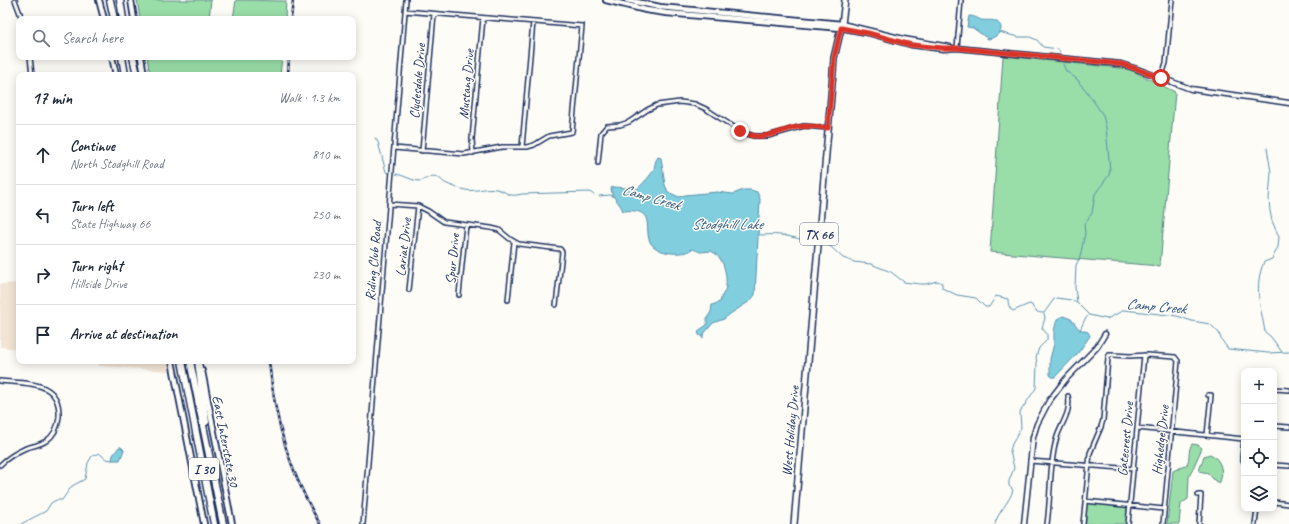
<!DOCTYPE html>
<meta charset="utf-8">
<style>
body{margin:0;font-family:Caveat,sans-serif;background:#f6f6f7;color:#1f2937}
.controls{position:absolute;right:12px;bottom:12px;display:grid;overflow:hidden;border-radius:8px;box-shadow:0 2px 10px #0003}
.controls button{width:36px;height:36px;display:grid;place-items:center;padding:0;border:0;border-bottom:1px solid #e0e1e3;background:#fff;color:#1f2937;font:20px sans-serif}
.stop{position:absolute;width:12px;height:12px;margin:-9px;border:3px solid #d93025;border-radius:50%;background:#fff}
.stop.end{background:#d93025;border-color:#fff;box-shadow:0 1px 4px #0008}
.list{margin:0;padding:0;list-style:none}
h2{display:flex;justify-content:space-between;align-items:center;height:52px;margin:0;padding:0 16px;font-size:17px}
h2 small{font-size:13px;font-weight:400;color:#747a83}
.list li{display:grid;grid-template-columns:26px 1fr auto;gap:12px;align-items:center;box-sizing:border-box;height:60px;padding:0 16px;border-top:1px solid #e0e1e3}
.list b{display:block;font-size:15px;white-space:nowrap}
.list p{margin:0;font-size:13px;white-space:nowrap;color:#747a83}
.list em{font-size:13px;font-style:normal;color:#747a83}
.icon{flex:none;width:22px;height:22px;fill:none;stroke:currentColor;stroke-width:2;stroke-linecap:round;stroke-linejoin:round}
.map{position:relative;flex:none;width:1289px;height:524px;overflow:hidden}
.search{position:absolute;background:#fff;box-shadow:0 2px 10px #0003;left:16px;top:16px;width:340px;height:44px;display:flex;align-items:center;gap:10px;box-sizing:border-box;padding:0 14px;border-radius:8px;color:#747a83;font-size:15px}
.panel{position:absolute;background:#fff;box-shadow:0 2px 10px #0003;left:16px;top:72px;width:340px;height:292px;border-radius:8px}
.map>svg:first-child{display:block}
</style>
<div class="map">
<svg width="1289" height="524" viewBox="0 0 1289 524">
<rect width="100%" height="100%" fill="#fdfcf7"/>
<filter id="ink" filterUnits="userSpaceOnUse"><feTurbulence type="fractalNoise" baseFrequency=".025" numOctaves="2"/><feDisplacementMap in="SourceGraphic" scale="8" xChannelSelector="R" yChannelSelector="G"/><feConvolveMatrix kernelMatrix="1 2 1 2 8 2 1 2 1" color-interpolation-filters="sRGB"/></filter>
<g filter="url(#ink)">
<!-- built -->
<path fill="#f2e5d6" d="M19,283V349L0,347V284Z
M100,361H167L169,371L99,366Z"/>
<!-- green -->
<path fill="#99dda8" stroke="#5a8683" d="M137,0H211L209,19H140Z
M236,0L286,1L285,19H233Z
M1003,56L1129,69L1175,92L1160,266L990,252Z
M147,57H282L280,75H150Z
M1192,444L1198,445L1202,448L1189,477L1188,499L1181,504L1179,524H1167L1173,471L1187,465C1190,458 1188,449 1192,444Z
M1210,454C1221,459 1224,472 1220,482L1219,483L1215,481L1208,473L1199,471L1204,456Z
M1088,503L1125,507L1127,509L1126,524H1084L1086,504Z"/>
<!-- water -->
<path fill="#81cfde" stroke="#588fab" d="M969,16C974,16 977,18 981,20C986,21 993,19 997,22C1007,29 996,38 988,39L973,28L967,27Z
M658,157L661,158L665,185L668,192L679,197L685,195L717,192L733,194L743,190H751L757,192L760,199L755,295L750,301L730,314L724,319L713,323L703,335V338L699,335L698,331L707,325V318L711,312L712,305L720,302C721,296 725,292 726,287C727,273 724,257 711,251C708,251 704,252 701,252C698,252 695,249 692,249C691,250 688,251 687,252C677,254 665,254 656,248C637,237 663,207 623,211C620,202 612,199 611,188L615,187L637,189C641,186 652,174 654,169C655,164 655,161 658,157Z
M1063,316L1071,319L1079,329L1088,332L1090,336L1078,353L1055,377H1052L1050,375V359L1054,344V331L1057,319Z
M119,447H121L124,450L120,460H112L113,455Z"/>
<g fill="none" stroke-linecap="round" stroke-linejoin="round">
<!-- stream -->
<path stroke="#588fab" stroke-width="1" d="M999,32L1018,37H1030L1037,40L1043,47L1058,49L1060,52
M1063,64L1066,71L1078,80L1080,84L1085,89L1103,115L1106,128L1110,170L1109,175L1095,194L1092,213L1084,225L1085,233L1080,257L1076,265L1075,288L1077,302
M375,138L378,142L386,172L389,173
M1267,148L1271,172L1269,199L1270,211L1272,221L1279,237L1278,247L1272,259L1264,262C1253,287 1261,307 1265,332L1271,337L1282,352
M396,174C404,175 412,181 420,181C426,180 431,174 437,177C440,178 442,181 445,183C451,186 458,188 465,190C476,192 485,187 496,189C508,191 507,198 522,194L590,192L594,195
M599,196L610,195L614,197
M757,235C765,235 773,234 780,235C792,236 803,241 816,242
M823,242L831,247L843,258L854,262L871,264L891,272L904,282L920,284H926L937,281L942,283V288L957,295L976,298L985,307H989L996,296L1008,299C1008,304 1009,308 1013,311L1029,304L1032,305C1034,311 1037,313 1044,313L1054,299L1057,298L1071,300L1077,303L1089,315L1107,319L1124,310L1177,316L1192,321L1210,324L1219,333L1221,339L1228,349L1268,353L1289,352
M1080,330L1085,319L1088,316
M21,524L46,511L51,503L56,500H62L72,486L85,479L88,463L92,456L99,453L106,459L112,460
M995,524C997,513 1010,502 1013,490L1009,486V481L1014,468L1010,451L1012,444L1021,428L1020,412L1036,388L1037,364L1036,357L1039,348L1047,340V334L1042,328L1045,318L1044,314"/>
<defs>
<path id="minor" d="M15,0L22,19
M957,48L961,0
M30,57L32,75
M1161,78L1166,63L1172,0
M522,147L533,22
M394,148L464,154L502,147H527L534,145L549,136L572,132L582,26L405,11
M422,151L434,14
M473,153L472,139L483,18
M598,163L601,133L607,126L620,125L629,122L647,110L657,105L680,102L695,104L706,109L743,133L754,136H768L804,126L828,128
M389,204L418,206L428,211L444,222L491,228L499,230L510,239L519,244L560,249L562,252L556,305
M409,290L418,206
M459,295L466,225
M508,300L514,242
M0,381C27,384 61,380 59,417C58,427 55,435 46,441C40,445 33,446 26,448C17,452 7,458 0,465
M1274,389L1289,390
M1274,426L1289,427
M1137,428L1244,439
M1207,435L1211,395H1208
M1244,440L1242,458L1244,462
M1030,461L1134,469
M1274,465L1289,466
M1198,495H1201L1199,524
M1085,501L1164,509
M1274,502L1289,504
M363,524L406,0
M1047,524C1051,497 1049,462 1057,437C1061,424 1072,411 1068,396
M1083,524L1090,453L1101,427L1103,420L1108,358L1109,355H1112L1130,356L1147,355L1175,357L1178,361L1163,524
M1128,524L1144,355
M1255,524L1257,509"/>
<path id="tertiary" d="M842,24L904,39L950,47
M841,28L868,33L911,45L943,49L957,48L1121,64L1137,69L1191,89L1289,103
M1024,524L1033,437L1037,424L1049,401L1066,379L1097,347L1105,334"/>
<path id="secondary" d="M99,0L104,19
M131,0L134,19
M606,0L646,10L666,13L841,28
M627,0L660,7L842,24
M112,57L116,75
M141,57L144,75
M172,361L204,524
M202,371L232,524"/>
<path id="primary" d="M794,524L833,73L834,58L842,24L845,0"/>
<path id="motorway" d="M110,0L114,19
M120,0L123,19
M122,57L125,75
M133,57L137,75
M182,361L214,524
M190,361L223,524
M198,361L206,422"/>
</defs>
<!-- minor casing -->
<use href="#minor" stroke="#1b2f5e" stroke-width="6"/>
<!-- tertiary casing -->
<use href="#tertiary" stroke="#1b2f5e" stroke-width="7"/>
<!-- secondary casing -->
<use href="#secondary" stroke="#1b2f5e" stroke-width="8"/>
<!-- primary casing -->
<use href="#primary" stroke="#1b2f5e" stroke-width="8"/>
<!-- motorway casing -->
<use href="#motorway" stroke="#1b2f5e" stroke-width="9"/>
<!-- minor -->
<use href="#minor" stroke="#fdfcf7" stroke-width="3"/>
<!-- tertiary -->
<use href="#tertiary" stroke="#fdfcf7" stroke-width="4"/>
<!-- secondary -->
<use href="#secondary" stroke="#fdfcf7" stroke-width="4.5"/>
<!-- primary -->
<use href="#primary" stroke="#fdfcf7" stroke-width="5"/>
<!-- motorway -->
<use href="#motorway" stroke="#fdfcf7" stroke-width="6"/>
<defs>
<path id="rail" d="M291,19L293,0
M288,75L289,57
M269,361C275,422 289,471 320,524"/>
</defs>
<!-- rail casing -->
<use href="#rail" stroke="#1b2f5e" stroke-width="2.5"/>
<!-- rail -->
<use href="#rail" stroke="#fdfcf7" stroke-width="1" stroke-dasharray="3" stroke-linecap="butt"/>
</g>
</g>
<g fill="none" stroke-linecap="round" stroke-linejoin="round" filter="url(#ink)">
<!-- route -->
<path stroke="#d93025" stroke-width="5" d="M740,131C760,143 778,131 797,127C808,125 818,127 828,128L834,58L841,28L868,33L911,45L943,48H957L1121,64L1137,69L1161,78"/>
</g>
<g text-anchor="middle" stroke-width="3" stroke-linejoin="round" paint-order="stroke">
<!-- shield labels -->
<g fill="#fdfcf7" stroke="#5f6c8c" stroke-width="1">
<rect x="800" y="223" width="38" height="22" rx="3"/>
<rect x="189" y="458" width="30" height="22" rx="3"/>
</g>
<g font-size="13" font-weight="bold" fill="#1b2f5e">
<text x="819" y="239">TX 66</text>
<text x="204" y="474">I 30</text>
</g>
<!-- street labels -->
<g font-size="14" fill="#1b2f5e" stroke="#fdfcf7">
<text transform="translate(417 81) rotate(-85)" y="5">Clydesdale Drive</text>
<text transform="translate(466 84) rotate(-85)" y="5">Mustang Drive</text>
<text transform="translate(403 247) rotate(-84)" y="5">Lariat Drive</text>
<text transform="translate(452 259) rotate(-85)" y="5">Spur Drive</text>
<text transform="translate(373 261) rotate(-85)" y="5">Riding Club Road</text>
<text transform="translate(790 431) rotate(-85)" y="5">West Holiday Drive</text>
<text transform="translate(1125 439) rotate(-85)" y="5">Gatecrest Drive</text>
<text transform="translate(1160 440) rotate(-84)" y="5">Highedge Drive</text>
<text transform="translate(226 441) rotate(79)" y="5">East Interstate 30</text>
</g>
<!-- water labels -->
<g font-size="15" font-style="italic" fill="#34577e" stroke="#fdfcf7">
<text transform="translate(651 197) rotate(16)" y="5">Camp Creek</text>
<text x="727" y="229">Stodghill Lake</text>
<text transform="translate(1156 306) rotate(5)" y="5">Camp Creek</text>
</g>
</g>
</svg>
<div class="controls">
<button>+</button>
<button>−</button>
<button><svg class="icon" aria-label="locate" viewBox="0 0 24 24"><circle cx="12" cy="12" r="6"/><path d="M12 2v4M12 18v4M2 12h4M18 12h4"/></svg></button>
<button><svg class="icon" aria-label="layers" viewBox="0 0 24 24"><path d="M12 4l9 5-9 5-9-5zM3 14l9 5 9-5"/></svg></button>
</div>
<div class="stop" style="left:1161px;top:78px"></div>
<div class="stop end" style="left:740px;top:131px"></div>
<div class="search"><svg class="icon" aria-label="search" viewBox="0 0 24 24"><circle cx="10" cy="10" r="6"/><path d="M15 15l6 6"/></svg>Search here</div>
<section class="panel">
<h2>17 min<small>Walk · 1.3 km</small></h2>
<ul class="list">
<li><svg class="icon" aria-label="ahead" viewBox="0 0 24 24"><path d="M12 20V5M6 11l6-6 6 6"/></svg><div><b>Continue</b><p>North Stodghill Road</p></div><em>810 m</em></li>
<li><svg class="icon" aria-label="left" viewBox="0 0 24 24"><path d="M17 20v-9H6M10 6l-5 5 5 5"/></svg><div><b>Turn left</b><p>State Highway 66</p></div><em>250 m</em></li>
<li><svg class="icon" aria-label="right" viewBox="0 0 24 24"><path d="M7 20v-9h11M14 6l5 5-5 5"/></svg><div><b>Turn right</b><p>Hillside Drive</p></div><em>230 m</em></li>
<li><svg class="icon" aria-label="arrive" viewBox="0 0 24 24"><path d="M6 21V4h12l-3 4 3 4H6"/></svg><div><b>Arrive at destination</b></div></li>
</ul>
</section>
</div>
